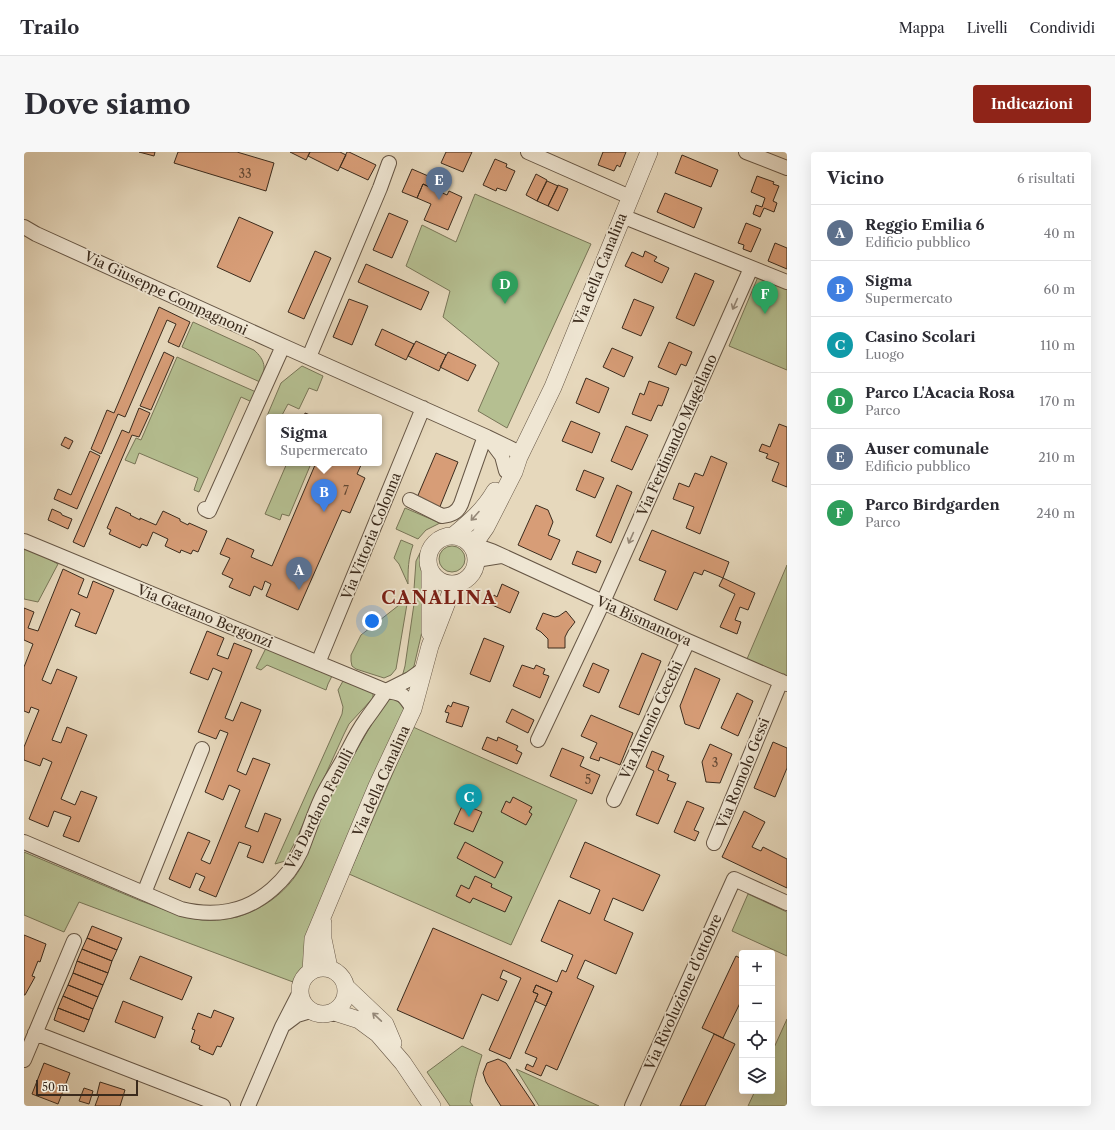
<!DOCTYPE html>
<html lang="it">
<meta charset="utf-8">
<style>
body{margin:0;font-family:"Libre Caslon Text",serif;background:#f7f7f7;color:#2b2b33}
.controls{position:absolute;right:12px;bottom:12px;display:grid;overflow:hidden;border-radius:4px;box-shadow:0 4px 16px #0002}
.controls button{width:36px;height:36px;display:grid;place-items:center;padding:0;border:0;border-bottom:1px solid #e1e1e2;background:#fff;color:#2b2b33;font:20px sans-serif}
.scale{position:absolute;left:12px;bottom:10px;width:102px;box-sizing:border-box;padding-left:4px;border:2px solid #3b2b1d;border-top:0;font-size:11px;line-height:14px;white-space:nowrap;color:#3b2b1d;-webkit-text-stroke:3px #efe6d3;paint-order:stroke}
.you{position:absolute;left:348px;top:469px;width:14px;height:14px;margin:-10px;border:3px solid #fff;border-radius:50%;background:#1a73e8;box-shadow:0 0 0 6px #1a73e833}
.badge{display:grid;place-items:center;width:26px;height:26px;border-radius:50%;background:#8f2418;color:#fff;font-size:13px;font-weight:700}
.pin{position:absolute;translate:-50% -33px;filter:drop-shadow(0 1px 2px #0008)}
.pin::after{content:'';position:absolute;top:21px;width:14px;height:12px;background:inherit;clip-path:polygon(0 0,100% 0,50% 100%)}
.popup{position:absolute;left:242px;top:262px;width:116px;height:52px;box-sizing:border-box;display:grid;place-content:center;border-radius:4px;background:#fff;filter:drop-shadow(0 1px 3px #0005);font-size:13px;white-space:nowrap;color:#7c7c81}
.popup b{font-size:15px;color:#2b2b33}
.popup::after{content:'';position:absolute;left:50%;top:100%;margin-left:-8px;border:8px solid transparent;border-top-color:#fff}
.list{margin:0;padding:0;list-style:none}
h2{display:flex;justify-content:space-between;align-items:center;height:52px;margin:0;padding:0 16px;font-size:17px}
h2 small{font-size:13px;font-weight:400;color:#7c7c81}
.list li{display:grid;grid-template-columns:26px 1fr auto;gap:12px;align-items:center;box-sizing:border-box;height:56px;padding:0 16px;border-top:1px solid #e1e1e2}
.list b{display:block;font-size:15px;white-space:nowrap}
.list p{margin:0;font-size:13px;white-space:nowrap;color:#7c7c81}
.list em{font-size:13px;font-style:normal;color:#7c7c81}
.icon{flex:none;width:22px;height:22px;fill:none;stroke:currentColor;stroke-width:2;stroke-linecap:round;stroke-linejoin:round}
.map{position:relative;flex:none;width:763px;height:954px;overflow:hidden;border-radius:4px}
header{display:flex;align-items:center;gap:24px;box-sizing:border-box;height:56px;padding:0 20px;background:#fff;border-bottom:1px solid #e1e1e2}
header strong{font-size:19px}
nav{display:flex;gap:22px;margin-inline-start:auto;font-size:14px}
.intro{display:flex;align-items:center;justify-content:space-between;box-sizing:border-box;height:96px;padding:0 24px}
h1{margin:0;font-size:28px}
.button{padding:10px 18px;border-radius:4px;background:#8f2418;color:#fff;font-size:14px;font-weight:700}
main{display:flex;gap:24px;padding:0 24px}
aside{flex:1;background:#fff;border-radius:4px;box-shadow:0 4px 16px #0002}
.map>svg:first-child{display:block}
</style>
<header>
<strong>Trailo</strong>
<nav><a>Mappa</a><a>Livelli</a><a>Condividi</a></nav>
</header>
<div class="intro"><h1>Dove siamo</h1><a class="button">Indicazioni</a></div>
<main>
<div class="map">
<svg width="763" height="954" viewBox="0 0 763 954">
<rect width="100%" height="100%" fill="#e6d8bc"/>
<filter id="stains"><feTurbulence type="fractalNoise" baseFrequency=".005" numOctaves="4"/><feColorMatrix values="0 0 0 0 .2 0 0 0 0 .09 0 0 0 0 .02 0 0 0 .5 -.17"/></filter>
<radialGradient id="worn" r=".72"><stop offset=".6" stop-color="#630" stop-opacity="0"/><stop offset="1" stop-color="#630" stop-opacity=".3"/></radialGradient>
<!-- green -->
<path fill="#b5bf91" stroke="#787557" d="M451,42L567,92L483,276L454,259L475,211L419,165L426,139L382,114L398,73L432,90Z
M736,120L763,130V218L705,194Z
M169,170L230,198C241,208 243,216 236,230L158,195Z
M153,205L232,240L228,250L217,245L175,340L170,338L174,326L115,301L111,312L101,308L112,286L117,288Z
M278,214L299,224L293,239L285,236L275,257L264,252L257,265H246L243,264L257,231Z
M263,311H278L286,314L265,364L258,362L256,368L241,362Z
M381,356L416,371L402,378L394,387L372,377Z
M377,388L389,393C384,407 384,418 384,432L375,412L370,406Z
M415 407a13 13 0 1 1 26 0a13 13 0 1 1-26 0Z
M0,394L34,412L14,450L0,447Z
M398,397L397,404L401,427L402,441L390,437L392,409Z
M763,413V525L723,507Z
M391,445L401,449L400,471L390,514L385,521L378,525L381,514Z
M384,446L372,517L367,523L360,526L332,517L328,514L327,509V503L337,483Z
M242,496L308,524L304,532L302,538L243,513L237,518L232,516Z
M319,529L324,530L347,540L349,542V546L325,572L320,582L270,692L261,709L251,712L318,562L319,555L314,538Z
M365,544L388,558L280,814L269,830L55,750L40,780L0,763V700C39,716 78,733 117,749C137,756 157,765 178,768C216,772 258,750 277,715C288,694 294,670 305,648C310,637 316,627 322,617C336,592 350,567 365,544Z
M389,575L553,648L487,793L325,722Z
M724,742L763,760V804L708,779Z
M763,867V954H724L731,939H748V900Z
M438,894L458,903C453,919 449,934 446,950L449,954H426L403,920Z
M492,917L575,954H515Z"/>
<!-- building -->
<path fill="#d79d77" stroke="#3b2b1d" d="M115,0H131L130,4Z
M154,0H213L250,11L242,39L150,11Z
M266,0H286L282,8Z
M286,0H316L322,3L314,19L284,4Z
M323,0H325L352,13L344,28L316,15Z
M422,0H448L439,20L417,11Z
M579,0H602L596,15L593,13L590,19L574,13Z
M658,3L694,18L687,35L651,21Z
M471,7L483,12L482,15L491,19L482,39L473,36L472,39L459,33Z
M388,17L418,30L414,39L399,32L393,46L378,40Z
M512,22L523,28L513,49L502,43Z
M733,24L750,30L749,32L755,34L749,49L753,51L750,60L740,56L736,65L729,62L732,53L738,55L741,46L727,40Z
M523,29L534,34L524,54L513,49Z
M399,32L423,43L425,39L438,45L424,78L400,68L407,52L393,46Z
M534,33L544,37L534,59L524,54Z
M641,41L678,56L670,76L633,60Z
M365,61L384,69L368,106L349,98Z
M215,65L249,80L226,130L193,115Z
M722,71L737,77L727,100L719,97L720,93L714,91Z
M751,91L763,96V117L744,109Z
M291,99L307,106L280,167L264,160Z
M621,99L633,105L630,109L645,116L638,131L601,114L608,100L619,105Z
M342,112L405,140L397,158L334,130Z
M671,121L690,129L670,174L652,166Z
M325,147L344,154L328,193L309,185Z
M610,147L630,155L617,184L598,176Z
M135,155L166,170L155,195L144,190L152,172L143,168L101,265L94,262L77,302L67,297L83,258L90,261Z
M358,177L390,192L382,208L351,193Z
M392,189L422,203L415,219L384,204Z
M645,190L668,200L662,214L657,212L652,223L634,215Z
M588,196L609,205L600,225L579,215Z
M140,200L150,205L127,258L116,254Z
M424,200L452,213L444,229L416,215Z
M562,226L585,236L575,261L552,251Z
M625,229L645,236L638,254L634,253L627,269L608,262L616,241L620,243Z
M115,256L126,261L115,285L108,283L60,395L49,390L98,278L105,281Z
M281,261L291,265H280Z
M547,269L576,281L568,301L538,289Z
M755,272L763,275V335L748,329L755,311L742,306L744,302L735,299L738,292L746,295Z
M602,274L624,283L608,318L587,309Z
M41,285L49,289L45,297L37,293Z
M66,299L76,304L53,357L30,347L34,337L47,343Z
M412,301L434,310L415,357L392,348Z
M687,304L703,311L676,382L662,376L670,355L649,347L655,331L665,335L671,321L679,324Z
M302,311H338L333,322L341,326L326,361L318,358L274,458L242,444L247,432L241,429L238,438L230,434L226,444L205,435L209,427L198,422L206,406L196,402L203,386L230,398L227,405L248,414L291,313L299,316Z
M560,318L580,326L571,346L552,338Z
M593,333L608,340L587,391L572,384Z
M512,353L524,358L529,370L524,383L536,388L527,408L494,393Z
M92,355L107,362L106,363L116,368V366L132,373L139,359L156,367V369L164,373L165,371L183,379L174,400L169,398L167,402L157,398L156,401L141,394L144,387L129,380L123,394L118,392L116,396L85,382L87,378L83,376Z
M28,357L37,361L38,363L48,367L44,377L24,368Z
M628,378L705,410L699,426L680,418L678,423L670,420L653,458L630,448L642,419L615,408Z
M553,399L577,409L572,421L548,412Z
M39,417L60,427L54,442L63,446L69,429L90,438L72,482L51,474L56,461L47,457L18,528L27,532L33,517L53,525L28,588L37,591L43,575L63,583L37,647L51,653L57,639L73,645L55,690L39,684L47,665L30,659L24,675L5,667L28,610L19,606L16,614L0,608V595L15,558L7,555L5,561L0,559V515L9,492L0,488V456L10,460L4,476L14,479Z
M699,426L731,441L724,458L716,455L711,468L717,470L713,482L696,475L711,442L695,434Z
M478,432L495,440L486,461L466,452L470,443L473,445Z
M542,459L551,470L544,479L541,485V496H524V487L517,480L512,477L519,461L531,465L535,464Z
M183,479L200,486L193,503L204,507L210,491L228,498L201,566L209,569L217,550L237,558L213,619L222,623L229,606L246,612L221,675L234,680L241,661L257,667L239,711L223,705L227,694L215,690L192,745L175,738L181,725L172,721L166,736L145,727L164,680L186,689L177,708L186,712L216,638L205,633L199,648L181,640L204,581L196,578L192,587L174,580L198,520L189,516L184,528L166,521Z
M460,486L480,494L466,530L446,522Z
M618,501L637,509L615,563L595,555Z
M569,511L585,518L575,541L559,534Z
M498,513L510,517L512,513L521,517L519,522L525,524L516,546L489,534Z
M671,516L696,527L675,577L661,572L656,554Z
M713,541L729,549L714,584L697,576Z
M429,550L445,555L438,575L422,570L425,561L421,560L424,553L427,555Z
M488,557L510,568L504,581L482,570Z
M567,563L609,581L596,613L576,605L575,609L566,606L573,591L557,584Z
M463,585L473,589L474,585L494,594L492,598L498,601L493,612L458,597Z
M749,590L763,596V616L751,645L730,636Z
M686,592L708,602L696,631L682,630L678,610Z
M538,596L560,605L556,614L576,623L568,642L526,624Z
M628,599L640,604L634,618L645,623L643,628L652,631L634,672L612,663L630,619L622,615Z
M489,645L508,655L505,660L508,662L502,673L477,660L482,649L486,651Z
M663,649L680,656L670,678L675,680L671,689L650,680Z
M439,652L458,660L449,680L430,672Z
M720,659L741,670L728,695L737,699L739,695L763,707V736L698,705Z
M441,690L479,710L471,726L433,706Z
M561,690L636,723L619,759L589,746L580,768L609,781L592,822L561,808L553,826L570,834L533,918L522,913L517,924L501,917L503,912L509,915L513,906L501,901L528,840L512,833L509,840L514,842L486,907L465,898L497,826L479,818L476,826L483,829L474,849L458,842L439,887L373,858L409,776L533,830L538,818L542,820L549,803L517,789L535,748L566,762L576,738L546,725Z
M451,724L468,732L467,735L488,745L481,760L449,746L446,751L432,744L437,733L445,737Z
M68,774L98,786L93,798L63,786Z
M0,783L22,792L16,810L14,809L8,824L11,825L1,843H0Z
M63,786L93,798L88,809L58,797Z
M58,797L88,809L84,821L53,809Z
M116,804L168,825L158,848L106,827Z
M712,804L718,807V847L699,886L678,876Z
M53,809L84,821L79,833L49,821Z
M49,821L79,833L74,845L44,833Z
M44,833L74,845L69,857L39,844Z
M512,833L528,840L522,854L511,849L514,842L509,840Z
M39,844L69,857L65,868L34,856Z
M99,849L139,865L131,886L91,870Z
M34,856L65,868L60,880L30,868Z
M190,858L210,866L197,895L193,894L189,903L175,897L176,894L167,890L171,878L168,877L174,861L187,866Z
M690,882L711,892L681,954H656Z
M474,907L482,911L511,954H477L462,930L459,921L463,911Z
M20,911L46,921L34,952L8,942Z
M76,930L101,938L96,954H71L75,943L73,942Z
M60,936L69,939L65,952L55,949Z"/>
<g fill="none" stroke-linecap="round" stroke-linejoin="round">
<defs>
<path id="minor" d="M504,0L606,45
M722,0L763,16
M598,64L763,130
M0,75L12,82L259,194L463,285L492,299L495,305
M285,205L356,36L365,11
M466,288L478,304L482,319
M386,348L418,364C427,363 433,361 437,352L461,284
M181,357L185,359L259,194
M0,389L362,539C379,541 380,543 389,557
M445,391L468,399L664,489L763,532
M452,408L477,404
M294,511L399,256
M362,539L386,527L400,517
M514,588L579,450L727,116
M590,648L664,489
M0,690L157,757C173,761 189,762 205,759C237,753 264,727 277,699C284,681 290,662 298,645C304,632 313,619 320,606C327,593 333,580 341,569C348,559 356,549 362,539
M690,691L757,529
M120,741L178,597
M261,872L273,863L286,859
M11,881L199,954
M0,908L50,789
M224,954L258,875L276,840
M608,954L710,727L763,751"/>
<path id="tertiary" d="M404 408a24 24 0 1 1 48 0a24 24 0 1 1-48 0Z
M429,384C446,370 460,358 471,339
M445,391L455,385L462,375L490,320L495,305L529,235L625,0
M406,419V481
M299,771V787L305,816
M276 839a23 23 0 1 1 46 0a23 23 0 1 1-46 0Z
M287,819L289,787L353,634L389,557L406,494L430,432
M323,836L361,872L369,891
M310,860L335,868L354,882L379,911L408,954"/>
</defs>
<!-- minor casing -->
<use href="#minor" stroke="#665645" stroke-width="16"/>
<!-- tertiary casing -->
<use href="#tertiary" stroke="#665645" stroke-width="18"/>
<!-- minor -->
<use href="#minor" stroke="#efe6d3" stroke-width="14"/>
<!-- tertiary -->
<use href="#tertiary" stroke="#efe6d3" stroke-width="17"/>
</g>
<!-- one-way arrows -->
<defs><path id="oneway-shaft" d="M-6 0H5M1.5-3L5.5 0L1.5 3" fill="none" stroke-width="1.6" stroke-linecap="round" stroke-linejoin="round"/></defs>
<g stroke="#958878">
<use href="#oneway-shaft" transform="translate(711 152) rotate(114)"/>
<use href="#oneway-shaft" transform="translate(451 364) rotate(132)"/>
<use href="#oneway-shaft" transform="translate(607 386) rotate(114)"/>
<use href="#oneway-shaft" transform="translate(353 865) rotate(-137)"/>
</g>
<g text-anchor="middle" stroke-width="3.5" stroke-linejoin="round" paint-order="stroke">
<!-- number labels -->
<g font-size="12" fill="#624834">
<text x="221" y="26">33</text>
<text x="322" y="343">7</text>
<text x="691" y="615">3</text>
<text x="564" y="632">5</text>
</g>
<!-- street labels -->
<g font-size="14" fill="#3b2b1d" stroke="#efe6d3">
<text transform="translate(576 117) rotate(-68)" y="5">Via della Canalina</text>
<text transform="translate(142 141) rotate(25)" y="5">Via Giuseppe Compagnoni</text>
<text transform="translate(653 283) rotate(-66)" y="5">Via Ferdinando Magellano</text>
<text transform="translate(347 384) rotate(-68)" y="5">Via Vittoria Colonna</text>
<text transform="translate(181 464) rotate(22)" y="5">Via Gaetano Bergonzi</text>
<text transform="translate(620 469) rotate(24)" y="5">Via Bismantova</text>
<text transform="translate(627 568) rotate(-65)" y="5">Via Antonio Cecchi</text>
<text transform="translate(719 621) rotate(-68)" y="5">Via Romolo Gessi</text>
<text transform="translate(357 629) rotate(-66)" y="5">Via della Canalina</text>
<text transform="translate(295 657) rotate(-63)" y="5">Via Dardano Fenulli</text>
<text transform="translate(659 840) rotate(-66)" y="5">Via Rivoluzione d'ottobre</text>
</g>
<!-- district labels -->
<g font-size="18" font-weight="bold" letter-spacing="1" fill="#7a1f14" stroke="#efe6d3">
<text x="415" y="452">CANALINA</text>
</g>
</g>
<rect width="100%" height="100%" filter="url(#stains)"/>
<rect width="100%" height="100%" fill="url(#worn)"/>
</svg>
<div class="controls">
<button>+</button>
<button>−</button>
<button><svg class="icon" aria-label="locate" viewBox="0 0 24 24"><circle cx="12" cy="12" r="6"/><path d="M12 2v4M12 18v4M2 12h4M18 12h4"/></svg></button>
<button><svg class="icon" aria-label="layers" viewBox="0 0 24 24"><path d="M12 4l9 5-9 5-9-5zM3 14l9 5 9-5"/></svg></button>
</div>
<div class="scale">50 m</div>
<div class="you"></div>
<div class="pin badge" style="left:275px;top:438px;background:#5c6f8a">A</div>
<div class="pin badge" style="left:300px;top:360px;background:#3f7fe0">B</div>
<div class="popup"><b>Sigma</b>Supermercato</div>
<div class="pin badge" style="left:445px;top:665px;background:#0f9aa8">C</div>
<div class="pin badge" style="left:481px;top:152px;background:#2e9e5b">D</div>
<div class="pin badge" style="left:415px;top:48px;background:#5c6f8a">E</div>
<div class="pin badge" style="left:741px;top:162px;background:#2e9e5b">F</div>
</div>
<aside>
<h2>Vicino<small>6 risultati</small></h2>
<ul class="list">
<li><span class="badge" style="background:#5c6f8a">A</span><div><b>Reggio Emilia 6</b><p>Edificio pubblico</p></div><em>40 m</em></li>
<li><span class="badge" style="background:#3f7fe0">B</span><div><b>Sigma</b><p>Supermercato</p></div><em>60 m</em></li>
<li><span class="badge" style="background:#0f9aa8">C</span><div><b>Casino Scolari</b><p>Luogo</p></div><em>110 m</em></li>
<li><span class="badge" style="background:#2e9e5b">D</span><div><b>Parco L'Acacia Rosa</b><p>Parco</p></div><em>170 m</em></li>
<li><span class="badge" style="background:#5c6f8a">E</span><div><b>Auser comunale</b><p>Edificio pubblico</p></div><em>210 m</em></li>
<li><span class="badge" style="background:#2e9e5b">F</span><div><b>Parco Birdgarden</b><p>Parco</p></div><em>240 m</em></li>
</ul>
</aside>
</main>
